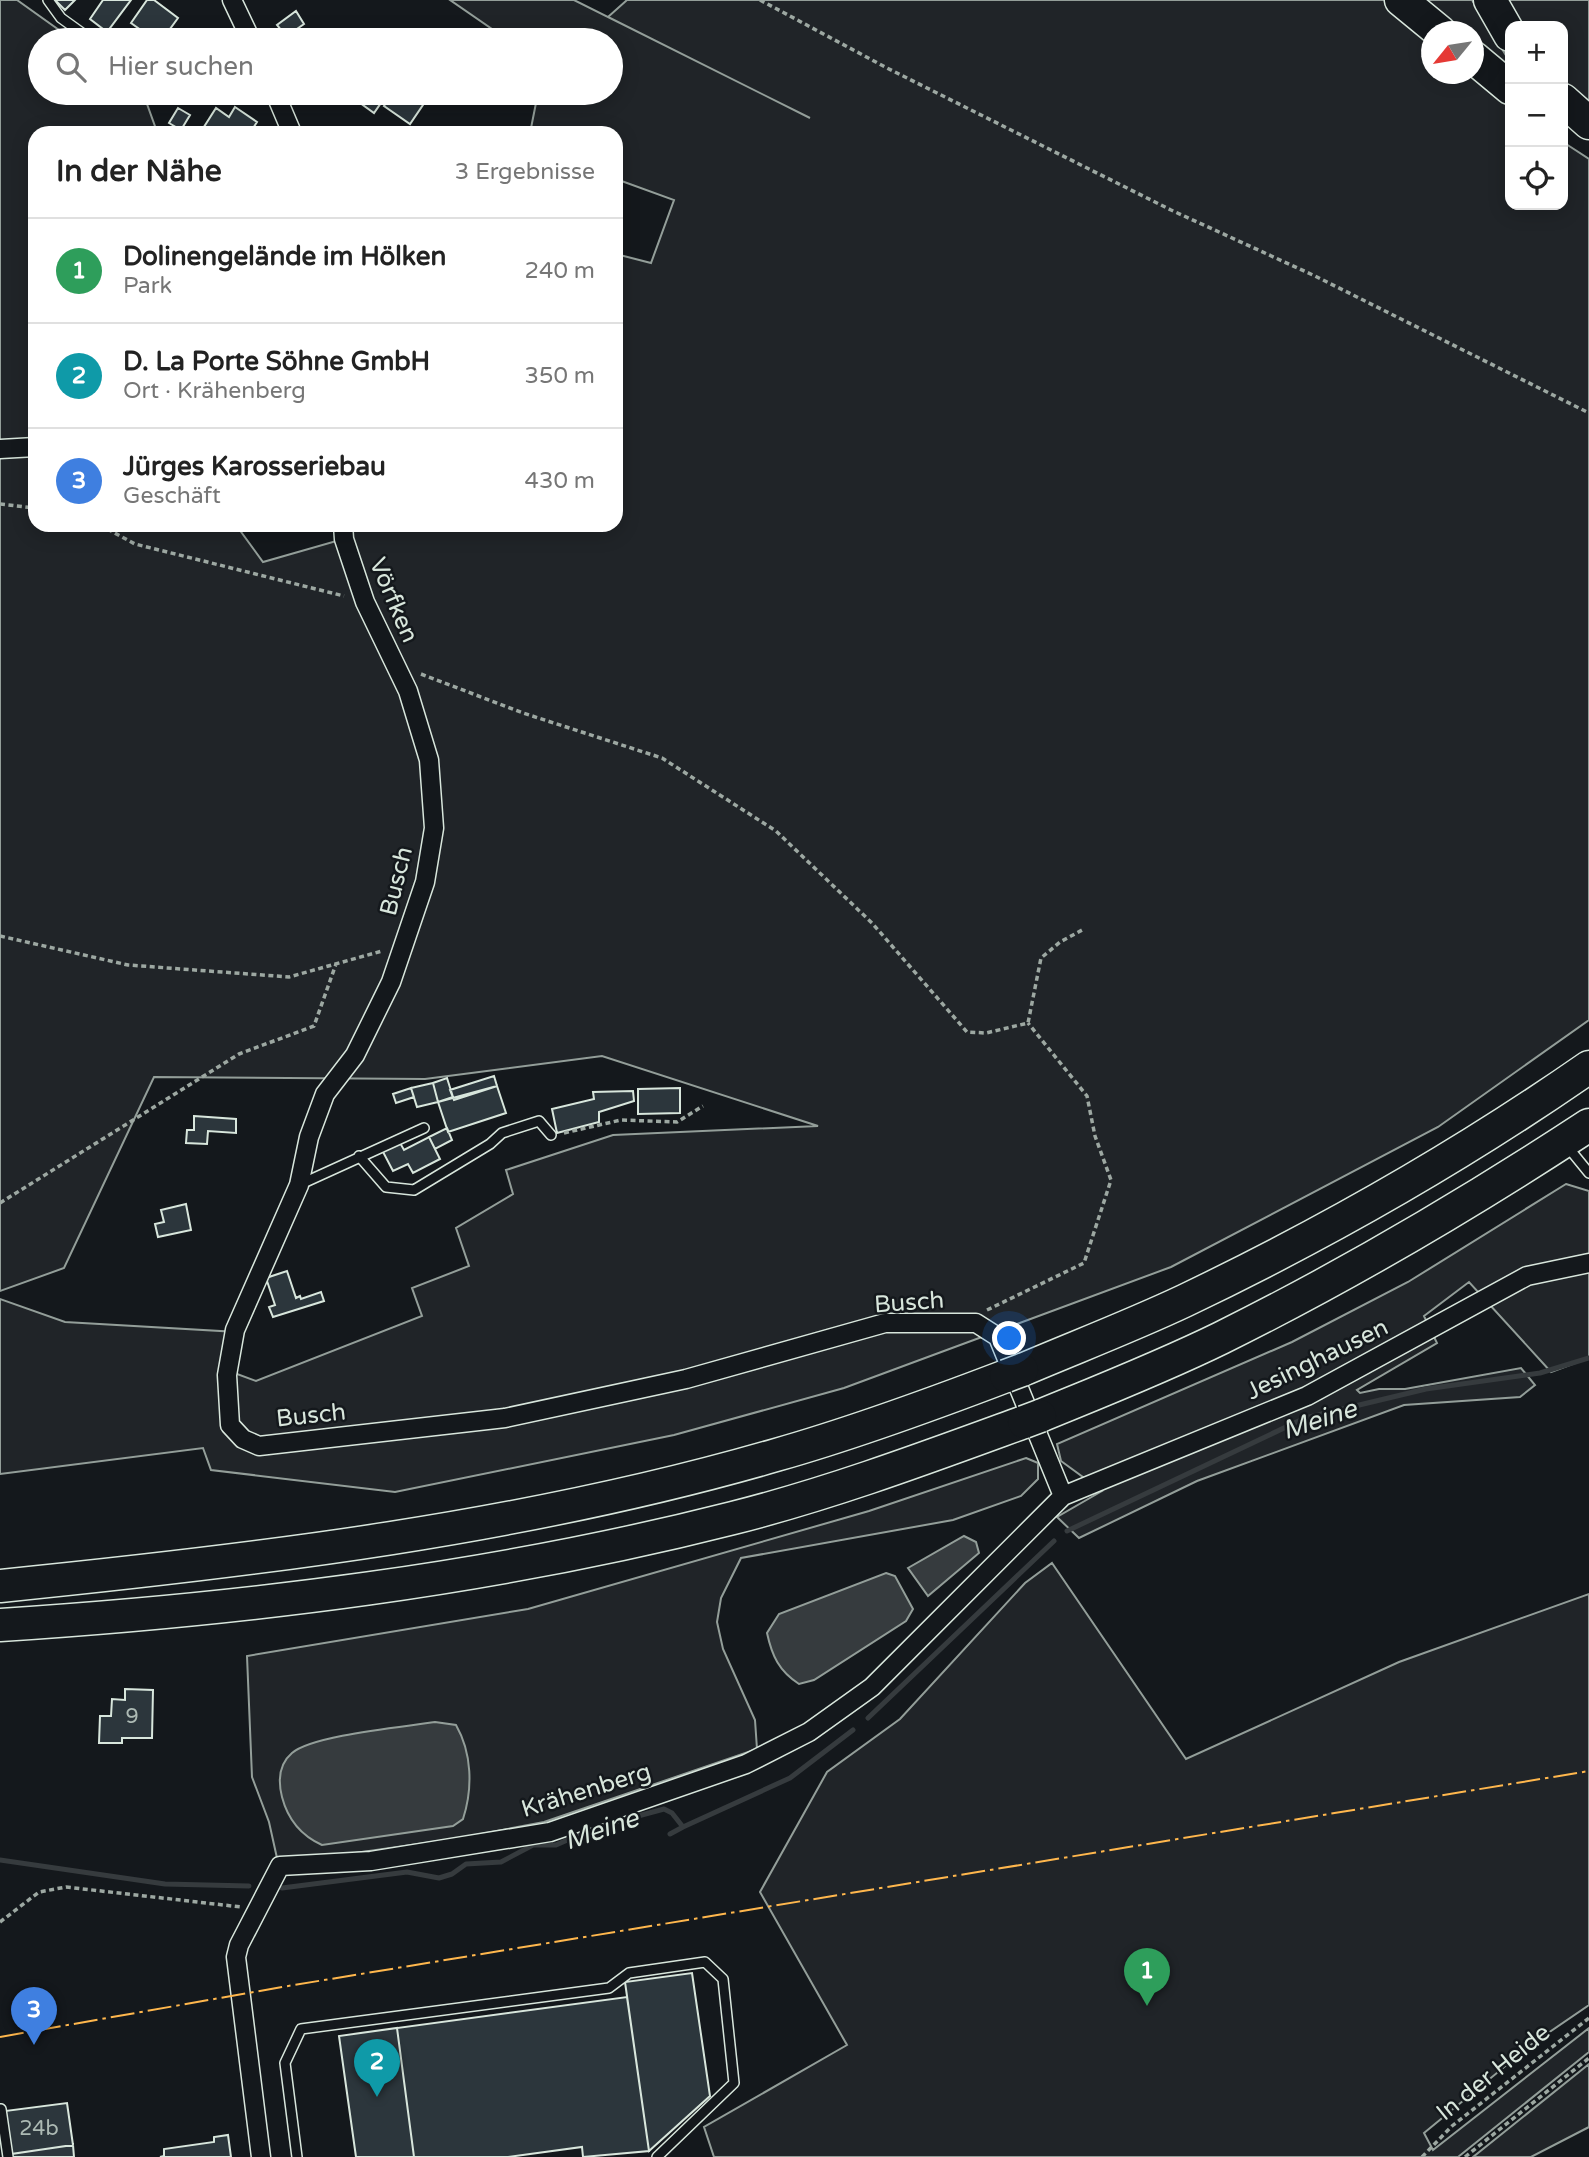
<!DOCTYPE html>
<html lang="de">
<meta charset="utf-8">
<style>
body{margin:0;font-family:"Varela Round",sans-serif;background:#f6f6f6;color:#222}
.controls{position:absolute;right:21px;top:21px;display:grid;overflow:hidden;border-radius:14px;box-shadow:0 4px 18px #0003}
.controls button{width:63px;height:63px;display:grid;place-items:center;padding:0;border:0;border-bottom:2px solid #e0e0e0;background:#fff;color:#222;font:35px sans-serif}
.compass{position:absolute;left:1421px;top:21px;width:63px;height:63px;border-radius:50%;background:#fff;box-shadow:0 4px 18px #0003;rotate:240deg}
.you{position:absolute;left:1010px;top:1339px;width:24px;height:24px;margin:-18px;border:5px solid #fff;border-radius:50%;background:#1a73e8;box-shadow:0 0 0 10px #1a73e833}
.badge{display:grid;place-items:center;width:46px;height:46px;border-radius:50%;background:#856535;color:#fff;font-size:23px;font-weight:700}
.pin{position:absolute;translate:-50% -58px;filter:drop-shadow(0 2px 4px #0008)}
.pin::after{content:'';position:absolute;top:37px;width:24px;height:21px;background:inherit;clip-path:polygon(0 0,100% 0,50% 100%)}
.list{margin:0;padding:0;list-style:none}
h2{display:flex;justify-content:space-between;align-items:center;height:91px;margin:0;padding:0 28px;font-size:30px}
h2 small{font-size:23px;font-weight:400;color:#767676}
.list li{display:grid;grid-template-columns:46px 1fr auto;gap:21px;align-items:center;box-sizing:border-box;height:105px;padding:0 28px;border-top:2px solid #e0e0e0}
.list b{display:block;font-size:26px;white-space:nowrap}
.list p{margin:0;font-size:23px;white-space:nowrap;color:#767676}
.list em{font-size:23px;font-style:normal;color:#767676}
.icon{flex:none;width:38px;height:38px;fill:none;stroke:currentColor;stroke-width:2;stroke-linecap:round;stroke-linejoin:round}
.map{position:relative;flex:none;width:1589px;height:2157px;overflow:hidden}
.search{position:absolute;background:#fff;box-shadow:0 4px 18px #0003;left:28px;top:28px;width:595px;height:77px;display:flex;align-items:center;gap:18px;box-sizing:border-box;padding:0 24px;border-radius:38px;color:#767676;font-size:26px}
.panel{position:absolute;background:#fff;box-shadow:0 4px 18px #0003;left:28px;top:126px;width:595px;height:406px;border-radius:21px}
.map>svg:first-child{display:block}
</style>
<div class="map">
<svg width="1589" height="2157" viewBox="0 0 1589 2157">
<rect width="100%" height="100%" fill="#14181c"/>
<!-- green -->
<path fill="#202428" stroke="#939e99" stroke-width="2" d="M0,0H17L73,40H40V93H143L156,129L152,133H35V525H236L263,562L340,540L343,525H616V254L651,263L674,200L616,179V133H530L538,93H611V40H508L450,0H574L810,118L608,17L627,0H1384L1431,39L1432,74H1473L1510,104V205H1563V142L1589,159V1020L1438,1127L1171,1267L844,1388L674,1435L395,1492L211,1470L203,1448L0,1474V1299L65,1322L237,1332L229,1371L256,1381L422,1316L412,1288L469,1266L456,1228L513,1194L506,1170L613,1135L818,1126L602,1056L425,1079L154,1077L64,1268L0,1291Z
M1417,0H1472L1510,62V74L1474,47V32L1455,31Z
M1506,0H1589V109L1563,83V26H1521Z
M1566,1184L1589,1191V1358L1551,1372L1469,1282L1424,1316L1437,1343L1357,1390L1360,1393L1379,1389H1405L1521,1368L1535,1385L1520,1397L1404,1405L1197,1481L1079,1538L1057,1517L1102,1491L1061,1461L1057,1444L1292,1342L1408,1282Z
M1026,1458L1038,1463V1479L1021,1496L953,1520L741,1558L721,1598L717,1622L723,1649L755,1720L757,1749L544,1822L460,1838L299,1861L277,1858L269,1822L252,1777L247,1656L528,1609L869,1511Z
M1052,1563L1186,1759L1399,1662L1589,1594V2005L1532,2044L1424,2133L1433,2150L1589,2028V2052L1458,2157H714L704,2127L847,2045L760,1892L827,1772L900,1719L1025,1583Z
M1589,2064V2127L1531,2157H1473Z"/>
<!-- water -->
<path fill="#363b3e" stroke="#939e99" stroke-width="2" d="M964,1536L976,1542L979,1553L928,1596L908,1568Z
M886,1573L895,1576L913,1609L906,1621L814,1680L799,1684C779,1671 772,1656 767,1633L779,1614Z
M435,1722L456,1725C472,1753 473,1788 463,1819L453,1826L322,1845C302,1836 288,1820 282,1797C278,1781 279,1764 292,1753C313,1735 404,1727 435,1722Z"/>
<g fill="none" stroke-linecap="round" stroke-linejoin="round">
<!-- stream -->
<path stroke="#363b3e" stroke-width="5" d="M1067,1531L1305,1418L1426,1389L1540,1373L1589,1358
M868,1718L1054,1541
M670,1834L683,1827
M0,1860L165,1884L249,1886
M282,1888L407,1872L439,1878L452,1874L466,1864L501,1862L533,1845H556L579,1835L594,1836L612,1823L664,1809L672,1813L683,1827L790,1778L853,1730"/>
</g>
<!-- building -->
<path fill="#2c363c" stroke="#d8e6dc" stroke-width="2" d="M55,0H75L65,10Z
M103,0H131L107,32L90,19Z
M147,0H154L178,18L170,29L175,32L169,40H155L131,23Z
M296,11L304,24L281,40H271L282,31L277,25Z
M361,93H378L385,97L374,113L356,100Z
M393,93H418L427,99L410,124L384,106Z
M235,107L257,122L250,133H206L202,130L216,108L229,117Z
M178,108L190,115L181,130L169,123Z
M494,1076L497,1086L454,1100L450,1090Z
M447,1078L453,1097L438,1102L433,1083Z
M433,1083L438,1102L417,1107L411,1088Z
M497,1086L506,1113L448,1132L438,1102Z
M411,1088L414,1097L396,1103L393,1094Z
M680,1088V1113L638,1114V1089Z
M633,1091L634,1101L599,1112V1122L557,1133L552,1109L594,1099L593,1092Z
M194,1116L236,1119V1133L208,1131L207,1144L186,1143L187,1130H194Z
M447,1128L452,1140L435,1149L429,1137Z
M429,1137L440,1159L413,1173L408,1164L393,1171L382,1150L399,1141L404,1150Z
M186,1204L191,1230L158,1237L155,1224L164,1222L161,1210Z
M287,1271L296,1298L300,1296L301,1299L321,1292L324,1301L273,1317L269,1307L275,1305L266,1278Z
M125,1689L153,1690L152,1738H122V1743H99L100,1716H111L112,1699L125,1700Z
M692,1973L710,2096L649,2151L625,1982Z
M627,1997L649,2151L583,2157L582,2147L508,2157H414L397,2028Z
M397,2028L414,2157H356L339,2036Z
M67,2103L73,2145L11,2154L5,2111Z
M228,2135L231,2157H160L164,2156V2149L214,2142V2137Z
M73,2145L74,2157H12L11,2154Z"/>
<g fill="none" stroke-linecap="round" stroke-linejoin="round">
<defs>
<path id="service" d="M48,0L61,18L86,36
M1567,1146L1589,1173
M359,1156L386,1187L414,1190L490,1144L502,1133L539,1121L551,1135
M301,1184L424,1128
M1,2109L8,2157
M297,2157L285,2063L301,2029L609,1988L629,1973L705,1962L723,1979L734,2083L657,2157"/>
<path id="minor" d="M232,0L251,40
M275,93L292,133
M0,449L35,447
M343,525L344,539L365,602L408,691L429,760L434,828L425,882L391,982L355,1055L325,1094L309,1137L299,1185L235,1330L227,1375L230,1425L243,1439L259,1446L505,1418L686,1379L885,1323H976L998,1337L1063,1496
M261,2157L236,1957L239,1945L280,1866L371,1861L550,1832L746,1764L809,1732L872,1687L1063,1496L1307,1396L1527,1276L1589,1263"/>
<path id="motorway" d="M1401,0L1440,32
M1490,0L1510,35
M1474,58L1510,88
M1563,100L1589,123
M1022,1370C1076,1347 1131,1326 1184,1301C1324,1234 1461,1156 1589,1067
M1040,1416C1101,1391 1162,1367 1221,1338C1348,1275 1470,1203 1589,1125
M0,1586C259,1560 525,1528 776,1455C854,1433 930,1405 1006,1376
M0,1625C246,1609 493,1579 733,1518C832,1493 928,1457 1024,1422"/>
</defs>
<!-- service casing -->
<use href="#service" stroke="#d8e6dc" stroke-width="12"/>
<!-- minor casing -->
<use href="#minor" stroke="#d8e6dc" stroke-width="21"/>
<!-- motorway casing -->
<use href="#motorway" stroke="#d8e6dc" stroke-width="35"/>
<!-- path -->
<path stroke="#9da8a2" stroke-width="3.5" stroke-dasharray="5 3.5" stroke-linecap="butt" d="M760,0L887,68L1171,210L1315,276L1589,413
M0,504L35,508
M100,525L135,544L344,596
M421,674L523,713L662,758L776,831L872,923L967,1032L986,1033L1028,1023L1041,958L1060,942L1084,929
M0,936L128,965L289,977L382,951
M564,1133L621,1120L677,1122L703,1106
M0,1203L239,1054L314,1026L336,964
M987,1310L1084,1263L1111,1180L1095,1136L1087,1096L1028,1023
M0,1922L39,1892L66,1887L241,1907
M1422,2157L1452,2126L1589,2018
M1465,2157L1589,2058"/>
<!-- service -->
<use href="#service" stroke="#14181c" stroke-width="9"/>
<!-- minor -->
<use href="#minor" stroke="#14181c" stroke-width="18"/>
<!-- motorway -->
<use href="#motorway" stroke="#14181c" stroke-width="32"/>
<defs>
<path id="motorway-bridge" d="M1006,1376L1022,1370
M1024,1422L1040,1416"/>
</defs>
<!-- motorway-bridge casing -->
<use href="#motorway-bridge" stroke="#d8e6dc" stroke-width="35" stroke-linecap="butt"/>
<!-- motorway-bridge -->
<use href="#motorway-bridge" stroke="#14181c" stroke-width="32"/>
<!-- power -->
<path stroke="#ffb74d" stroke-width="2" stroke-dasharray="24 5 3.5 5" stroke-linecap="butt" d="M0,2037L282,1987L1589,1771"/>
</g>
<g text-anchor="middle" stroke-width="5" stroke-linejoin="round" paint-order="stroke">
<!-- number labels -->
<g font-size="21" fill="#adbab4">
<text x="132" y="1723">9</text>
<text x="39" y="2135">24b</text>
</g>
<!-- street labels -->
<g font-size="24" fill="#d8e6dc" stroke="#14181c">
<text transform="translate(394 600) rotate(67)" y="8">Vörfken</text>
<text transform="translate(396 881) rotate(-76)" y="8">Busch</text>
<text transform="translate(909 1302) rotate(-4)" y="8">Busch</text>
<text transform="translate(1317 1359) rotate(-26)" y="8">Jesinghausen</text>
<text transform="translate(311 1415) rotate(-6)" y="8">Busch</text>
<text transform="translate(586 1790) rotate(-17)" y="8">Krähenberg</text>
<text transform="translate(1493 2072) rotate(-39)" y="8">In der Heide</text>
</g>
<!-- water labels -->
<g font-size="26" font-style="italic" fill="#d8e6dc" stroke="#14181c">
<text transform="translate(1319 1419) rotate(-18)" y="9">Meine</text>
<text transform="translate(601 1829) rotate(-19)" y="9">Meine</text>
</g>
</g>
</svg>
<div class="controls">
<button>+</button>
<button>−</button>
<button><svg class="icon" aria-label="locate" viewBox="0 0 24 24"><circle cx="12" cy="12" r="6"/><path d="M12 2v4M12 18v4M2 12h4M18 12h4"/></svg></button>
</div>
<svg class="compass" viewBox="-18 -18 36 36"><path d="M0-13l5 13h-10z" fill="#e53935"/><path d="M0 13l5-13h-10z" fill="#767676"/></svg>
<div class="you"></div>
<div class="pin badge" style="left:1147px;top:2006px;background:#2e9e5b">1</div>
<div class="pin badge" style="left:377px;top:2097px;background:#0f9aa8">2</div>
<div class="pin badge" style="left:34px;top:2045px;background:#3f7fe0">3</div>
<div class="search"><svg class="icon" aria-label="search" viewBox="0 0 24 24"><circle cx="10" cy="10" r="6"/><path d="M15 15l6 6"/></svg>Hier suchen</div>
<section class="panel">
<h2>In der Nähe<small>3 Ergebnisse</small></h2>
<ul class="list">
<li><span class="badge" style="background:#2e9e5b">1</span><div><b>Dolinengelände im Hölken</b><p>Park</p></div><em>240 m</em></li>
<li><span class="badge" style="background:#0f9aa8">2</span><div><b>D. La Porte Söhne GmbH</b><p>Ort · Krähenberg</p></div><em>350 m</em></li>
<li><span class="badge" style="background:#3f7fe0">3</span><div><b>Jürges Karosseriebau</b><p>Geschäft</p></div><em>430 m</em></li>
</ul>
</section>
</div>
